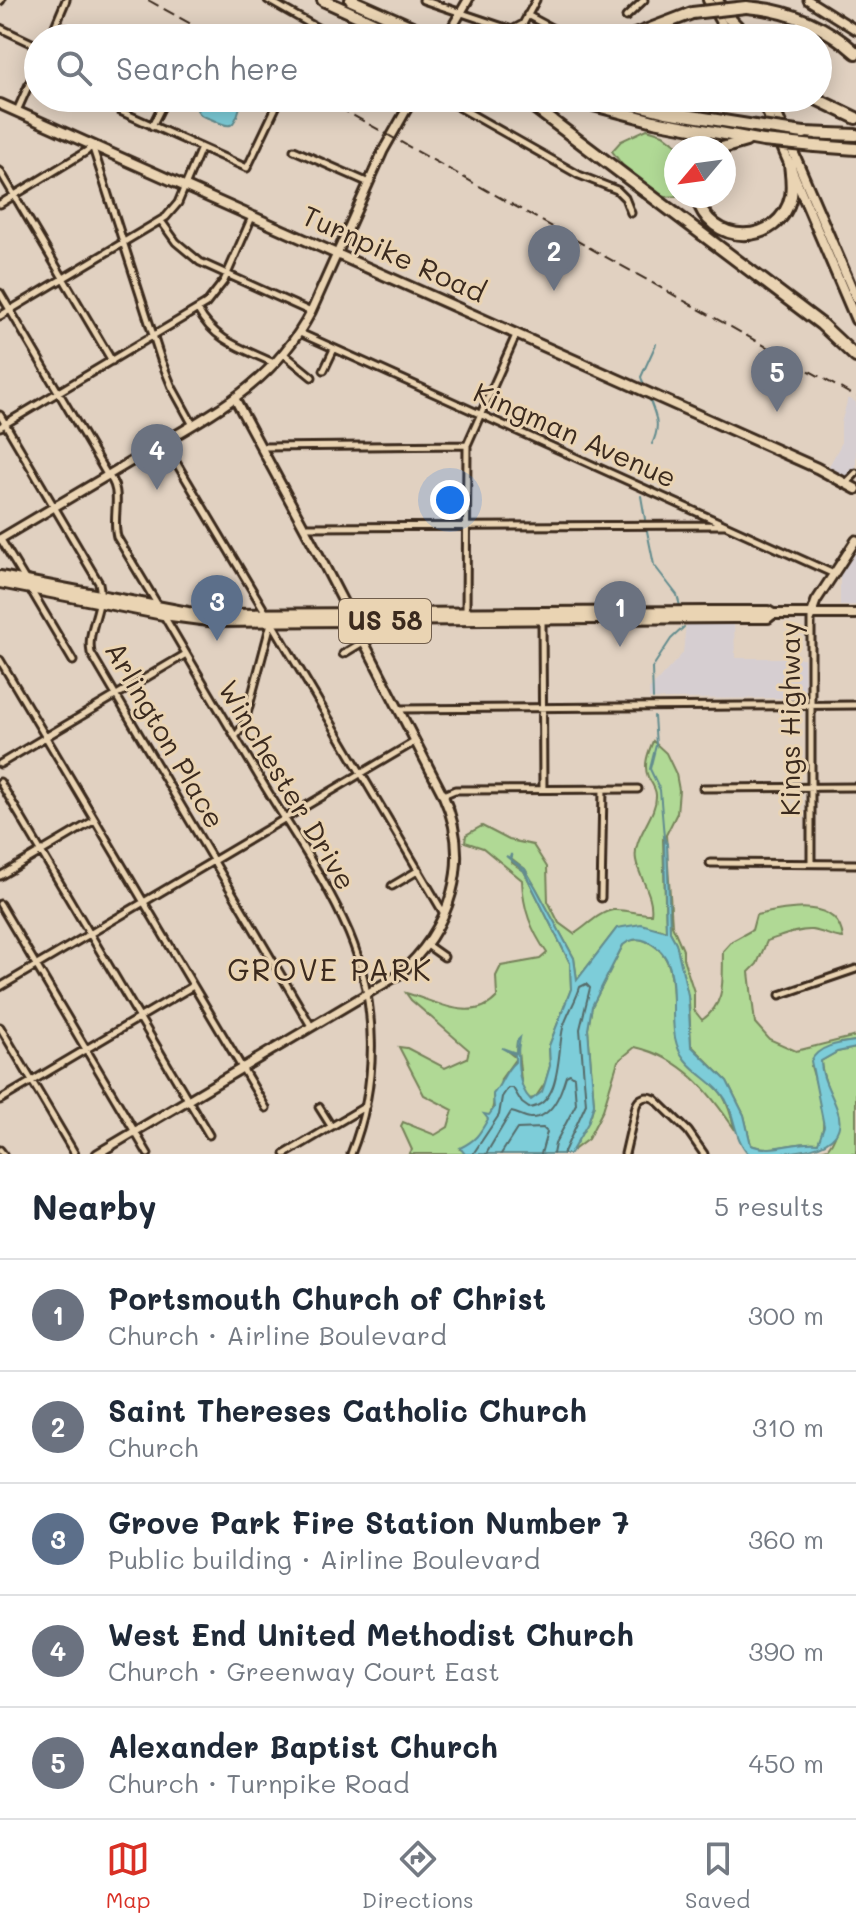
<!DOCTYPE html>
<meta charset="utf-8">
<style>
body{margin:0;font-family:Mali,sans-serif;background:#f6f6f7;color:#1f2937}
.compass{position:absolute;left:664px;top:136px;width:72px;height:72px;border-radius:50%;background:#fff;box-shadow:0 4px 20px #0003;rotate:241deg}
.you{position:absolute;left:450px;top:500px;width:28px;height:28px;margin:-20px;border:6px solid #fff;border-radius:50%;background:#1a73e8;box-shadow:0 0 0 12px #1a73e833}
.badge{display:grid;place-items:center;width:52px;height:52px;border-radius:50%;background:#d93025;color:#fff;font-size:26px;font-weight:700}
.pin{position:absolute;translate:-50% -66px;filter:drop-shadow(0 2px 4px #0008)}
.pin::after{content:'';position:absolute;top:42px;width:28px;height:24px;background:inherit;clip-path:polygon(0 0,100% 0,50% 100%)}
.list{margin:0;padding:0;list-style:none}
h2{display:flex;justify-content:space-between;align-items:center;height:104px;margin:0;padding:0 32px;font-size:34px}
h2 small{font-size:26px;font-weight:400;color:#747a83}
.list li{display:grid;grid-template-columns:52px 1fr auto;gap:24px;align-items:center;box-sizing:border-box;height:112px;padding:0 32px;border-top:2px solid #e0e1e3}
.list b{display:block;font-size:30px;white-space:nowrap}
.list p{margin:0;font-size:26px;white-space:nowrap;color:#747a83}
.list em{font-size:26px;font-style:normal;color:#747a83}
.icon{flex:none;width:44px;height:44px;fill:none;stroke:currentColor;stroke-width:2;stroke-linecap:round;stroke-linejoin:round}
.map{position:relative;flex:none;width:856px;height:1154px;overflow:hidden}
.search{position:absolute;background:#fff;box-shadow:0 4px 20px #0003;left:24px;right:24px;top:24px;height:88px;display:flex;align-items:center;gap:20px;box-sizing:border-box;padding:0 28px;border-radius:44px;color:#747a83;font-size:30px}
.sheet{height:664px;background:#fff}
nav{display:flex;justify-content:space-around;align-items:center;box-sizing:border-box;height:112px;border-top:2px solid #e0e1e3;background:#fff;font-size:22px;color:#747a83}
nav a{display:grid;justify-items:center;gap:4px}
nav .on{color:#d93025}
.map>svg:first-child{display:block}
</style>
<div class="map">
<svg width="856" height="1154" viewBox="0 0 856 1154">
<rect width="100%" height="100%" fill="#e1d1c1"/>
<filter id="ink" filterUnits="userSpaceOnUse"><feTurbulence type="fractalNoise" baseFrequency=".0125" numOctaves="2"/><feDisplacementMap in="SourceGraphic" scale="16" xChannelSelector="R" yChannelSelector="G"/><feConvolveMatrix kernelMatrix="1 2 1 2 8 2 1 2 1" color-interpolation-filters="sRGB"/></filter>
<g filter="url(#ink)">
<!-- built -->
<path fill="#d6ced1" d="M848,398L856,402V485L828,468L841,444V423Z
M856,551V605L840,606V575Z
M686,624H734L735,658H804L805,698L649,699V690L683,653Z"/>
<!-- green -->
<path fill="#b0d995" stroke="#76825a" stroke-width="2" d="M647,129L663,134L681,148H676V196H683L661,197L626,170L612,151L621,141Z
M653,741L666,753L676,774L679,790L677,813L666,835L672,925L683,950V958L694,992V1010L702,1020C727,1003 722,979 723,951L732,941L752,930L756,915C784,909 838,896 843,938C831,937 822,931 812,930C797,929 780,937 767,941L757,964L749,972L755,1023L769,1039L796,1051L856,1036V1041L840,1043L811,1066C817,1088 831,1123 818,1143C796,1140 773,1154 751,1145L744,1115L727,1081L691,1045L689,1002L676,943L670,932L667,844L663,840L666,931L658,928H617L577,980L574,958L536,888L525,869L511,858V862L524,871L570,963L571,989L549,1046L550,1066L545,1083L535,1098L528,1099L522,1090L517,1041L516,1053L507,1051L516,1058L501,1079L500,1087L493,1096C496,1109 483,1135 471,1143C468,1146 463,1146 460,1149L463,1150L465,1154H409L412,1150L401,1126L403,1122L435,1135L448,1127L453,1110L424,1095L399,1047L407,1048L445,1068L467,1058L469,1050L411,1000L406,993C435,1001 473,1024 497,997L496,976L501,966L540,959L547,953C531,930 523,909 522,880L483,848L465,842L466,835L482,826L509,840L533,845L547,867L548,901L559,923L574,934C586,927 599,912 613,910C624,909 639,914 651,914C654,895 639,878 636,860C632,837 657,817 656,795C656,789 651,782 648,777C643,765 648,753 653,741Z
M639,939C684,950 669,1001 675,1034C680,1063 708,1073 723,1096C729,1106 732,1118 735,1130C709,1091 683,1058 635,1047L618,1061L603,1110L588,1139L571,1152L591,1115L594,1104L588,1029L592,1006L623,945L628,941Z
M856,1048V1154H805L828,1148C852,1118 822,1092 821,1061L837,1052Z"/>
<!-- water -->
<path fill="#7dcdd9" stroke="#638c8e" stroke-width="2" d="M200,98H216L224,103H239L240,107C234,128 231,129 213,120C205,116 202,118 197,110Z
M664,837L667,844L670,932L676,943L688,995L691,1046L727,1081L744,1115L751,1145C772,1154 796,1140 818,1143L824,1126L811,1061C819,1045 840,1043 856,1041V1048L837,1052L821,1061C821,1078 832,1094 837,1109C854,1154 781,1154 749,1154C732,1137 736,1111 721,1093C709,1079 690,1070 681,1054C661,1020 691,960 646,941C638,937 629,940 623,945L592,1006L588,1029L594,1104L588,1123L570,1154H465L460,1148C476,1140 479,1135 488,1119L484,1114L489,1115L494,1108L493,1094C502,1084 504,1071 515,1062V1055L502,1048L516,1053L517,1041L520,1038C516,1056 517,1087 531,1100L542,1092L545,1083L550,1066L549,1046L571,989L570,963L524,871L506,856L510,858L511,854L512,860L525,869L536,888L574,958L577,980L617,928L641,924L666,931Z"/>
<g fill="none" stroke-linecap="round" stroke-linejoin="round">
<!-- shore -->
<path stroke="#556b69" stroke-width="2" d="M473,1154L499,1115L502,1097L508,1088H513L522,1103L529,1108C562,1104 557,1052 563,1028C567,1014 576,1001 580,987L586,984L590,988L580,1029L586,1104L563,1154
M486,1154L511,1112C518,1113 523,1117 530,1118C552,1119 561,1093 566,1076L570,1074L574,1077L576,1104L555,1144L553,1154
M501,1154L517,1129L543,1128L547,1132L541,1154"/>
<!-- stream -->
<path stroke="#638c8e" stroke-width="2" d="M644,386L641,377L656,344
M649,398C656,416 661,426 652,444
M641,496L645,519
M647,531L654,565L677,595L680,606
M653,699L652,668L671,639L684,627
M654,716L656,745L650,769L660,790L664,837"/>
<defs>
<path id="minor" d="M268,0L335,38
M423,0L512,30L523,24L536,0
M0,1L1,0
M527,15L557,31
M626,17L644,0
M0,28L38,46
M50,38L66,0
M126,98L120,111L247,168L277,105L264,98
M443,98L579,175L617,190L625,198L631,213
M17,111L38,64
M152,126L166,98
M294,150L369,183
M0,171L112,361
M0,204L87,151L92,145L161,360L172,387L193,425
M161,221L176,242L200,262L311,312
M0,293L106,473C125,490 111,514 117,537L159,607
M198,310C214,341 244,349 274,363
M0,316L166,217L178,203L201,148
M300,333L834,574
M284,354L312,377
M324,370L334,349
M0,415L99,583C105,607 86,629 91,653L311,1026
M0,427L206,304L224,281L252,217
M164,442L266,613
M261,447L467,445
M846,483L856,473
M305,527L724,525
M0,538L26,581
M31,590L73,661
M466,615L467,445L517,333
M811,615V863
M164,616C198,674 232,732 267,790C295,836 328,883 349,933C378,1002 379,1084 351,1154
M542,618L543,789
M271,621L443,912
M343,654L363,642
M0,660L266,1108
M399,709L856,705
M235,737L244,725L271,623
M0,764L186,654
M0,782L209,1135
M703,788L856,787
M443,795L455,790L638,789
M710,863L856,864
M0,876L95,820
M392,886L419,870
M601,898L603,789
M0,904L148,1154
M427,945L444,957
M0,987L416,741
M780,995L856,969
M0,1027L75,1154
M0,1100L193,986
M319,1107L331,1126
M0,1150L3,1154
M285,1154L366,1106
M625,1154L636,1106C639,1097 647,1095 655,1099L688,1131L704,1154"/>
<path id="tertiary" d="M808,0L856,30
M446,38L468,0
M0,539C47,511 94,483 142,455C210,414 272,386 311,312L383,151L413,98
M811,615L816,601L856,540
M97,1154L397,976C451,930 473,861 443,795L320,557L235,399"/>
<path id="secondary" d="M0,104L817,468L856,489"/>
<path id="primary" d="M708,0L730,38
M718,0L726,13
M761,98L856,320
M770,98L856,298
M0,576L188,612L211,614L713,611H768L773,614H856
M0,583L163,615L216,622L733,618H768L773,614"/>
<path id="motorway" d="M323,0L406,38
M351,0L437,38
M746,7C788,10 825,25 856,53
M728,17L748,38
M627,38L692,13
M522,98L821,324L856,357
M567,98L654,121L763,141
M609,98L666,112L761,127
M814,98L856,118
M804,133L856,135
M815,146L856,149
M722,148L746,141
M697,196C708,247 780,247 791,196C793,185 791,174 790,164"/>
</defs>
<!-- minor casing -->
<use href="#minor" stroke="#3b2a1e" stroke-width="11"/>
<!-- tertiary casing -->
<use href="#tertiary" stroke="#3b2a1e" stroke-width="13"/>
<!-- secondary casing -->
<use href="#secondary" stroke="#3b2a1e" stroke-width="14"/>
<!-- primary casing -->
<use href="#primary" stroke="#3b2a1e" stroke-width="14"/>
<!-- motorway casing -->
<use href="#motorway" stroke="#3b2a1e" stroke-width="16"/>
<!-- minor -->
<use href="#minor" stroke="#ead4b3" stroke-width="5"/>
<!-- tertiary -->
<use href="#tertiary" stroke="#ead4b3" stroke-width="7"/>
<!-- secondary -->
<use href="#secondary" stroke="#ead4b3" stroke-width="8"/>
<!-- primary -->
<use href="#primary" stroke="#ead4b3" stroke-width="8"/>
<!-- motorway -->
<use href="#motorway" stroke="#ead4b3" stroke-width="10"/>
<!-- rail -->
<path stroke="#3b2a1e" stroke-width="2" stroke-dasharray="12 6" stroke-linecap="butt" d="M148,0L216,38
M322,98L856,397"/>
<defs>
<path id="motorway-bridge" d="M692,13L746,7
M761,127L804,133
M763,141L815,146"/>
</defs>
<!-- motorway-bridge casing -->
<use href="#motorway-bridge" stroke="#3b2a1e" stroke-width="16" stroke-linecap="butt"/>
<!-- motorway-bridge -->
<use href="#motorway-bridge" stroke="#ead4b3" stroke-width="10"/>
</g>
</g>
<g text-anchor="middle" stroke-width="6" stroke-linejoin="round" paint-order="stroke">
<!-- shield labels -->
<rect fill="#ead4b3" stroke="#705d4b" stroke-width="2" x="339" y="599" width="92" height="44" rx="6"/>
<g font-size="26" font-weight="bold" fill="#3b2a1e">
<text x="385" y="630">US 58</text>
</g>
<!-- street labels -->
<g font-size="28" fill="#3b2a1e" stroke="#ead4b3">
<text transform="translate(394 254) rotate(24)" y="10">Turnpike Road</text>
<text transform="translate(575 435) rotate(24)" y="10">Kingman Avenue</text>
<text transform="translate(790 719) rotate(-90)" y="10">Kings Highway</text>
<text transform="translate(165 735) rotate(60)" y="10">Arlington Place</text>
<text transform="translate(287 785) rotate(59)" y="10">Winchester Drive</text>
</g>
<!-- neighbourhood labels -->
<g font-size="30" letter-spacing="2" fill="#3b2a1e" stroke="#ead4b3">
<text x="330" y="981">GROVE PARK</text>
</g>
</g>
</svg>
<svg class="compass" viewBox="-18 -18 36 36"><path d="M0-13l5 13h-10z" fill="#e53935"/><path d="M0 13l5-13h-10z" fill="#747a83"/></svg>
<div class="you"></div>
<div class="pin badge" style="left:620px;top:647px;background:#6b7280">1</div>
<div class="pin badge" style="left:554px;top:291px;background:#6b7280">2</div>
<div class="pin badge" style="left:217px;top:641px;background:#5c6f8a">3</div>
<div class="pin badge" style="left:157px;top:490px;background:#6b7280">4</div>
<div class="pin badge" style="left:777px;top:412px;background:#6b7280">5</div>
<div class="search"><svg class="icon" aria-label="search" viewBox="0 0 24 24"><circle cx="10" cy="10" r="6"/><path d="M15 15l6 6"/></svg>Search here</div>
</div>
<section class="sheet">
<h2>Nearby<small>5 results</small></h2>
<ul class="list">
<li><span class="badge" style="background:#6b7280">1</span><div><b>Portsmouth Church of Christ</b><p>Church · Airline Boulevard</p></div><em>300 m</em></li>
<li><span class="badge" style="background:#6b7280">2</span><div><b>Saint Thereses Catholic Church</b><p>Church</p></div><em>310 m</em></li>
<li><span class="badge" style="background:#5c6f8a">3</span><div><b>Grove Park Fire Station Number 7</b><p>Public building · Airline Boulevard</p></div><em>360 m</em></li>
<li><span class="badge" style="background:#6b7280">4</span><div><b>West End United Methodist Church</b><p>Church · Greenway Court East</p></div><em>390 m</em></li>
<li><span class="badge" style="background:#6b7280">5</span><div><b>Alexander Baptist Church</b><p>Church · Turnpike Road</p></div><em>450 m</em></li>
</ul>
</section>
<nav>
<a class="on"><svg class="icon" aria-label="map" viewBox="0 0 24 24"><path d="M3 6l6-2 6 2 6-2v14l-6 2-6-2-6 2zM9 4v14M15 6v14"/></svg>Map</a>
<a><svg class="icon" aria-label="directions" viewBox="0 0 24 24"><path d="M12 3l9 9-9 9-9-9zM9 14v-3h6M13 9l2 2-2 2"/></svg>Directions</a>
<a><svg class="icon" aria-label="saved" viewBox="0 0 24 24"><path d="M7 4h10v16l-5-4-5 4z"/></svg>Saved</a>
</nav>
